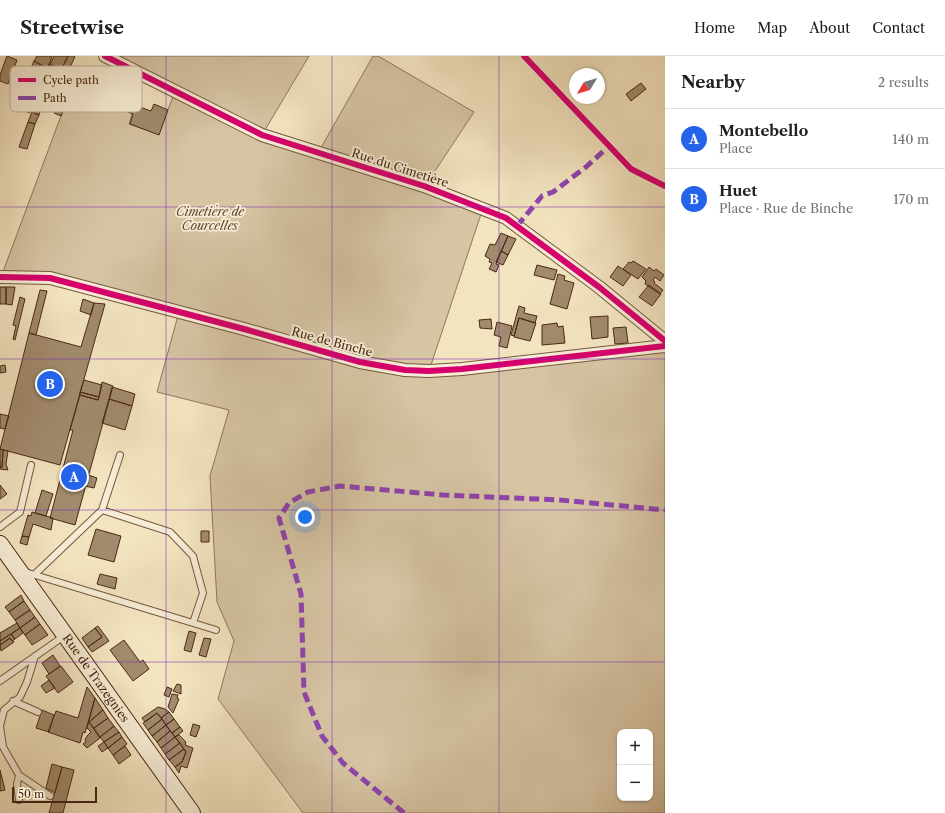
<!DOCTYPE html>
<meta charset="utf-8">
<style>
body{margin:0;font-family:"Libre Caslon Text",serif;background:#f6f6f6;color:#202124}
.controls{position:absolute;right:12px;bottom:12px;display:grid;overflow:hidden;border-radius:8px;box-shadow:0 1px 3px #0004}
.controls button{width:36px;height:36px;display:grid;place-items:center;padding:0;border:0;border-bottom:1px solid #e0e0e0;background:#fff;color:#202124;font:20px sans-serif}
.compass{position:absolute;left:569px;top:12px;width:36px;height:36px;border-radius:50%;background:#fff;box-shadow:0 1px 3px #0004;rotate:232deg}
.scale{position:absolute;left:12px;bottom:10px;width:85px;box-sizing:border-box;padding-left:4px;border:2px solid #492913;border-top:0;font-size:11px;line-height:14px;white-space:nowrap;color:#492913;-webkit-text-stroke:3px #f7edd6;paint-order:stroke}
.you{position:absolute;left:305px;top:461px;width:14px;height:14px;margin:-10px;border:3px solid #fff;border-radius:50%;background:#1a73e8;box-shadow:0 0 0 6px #1a73e833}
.badge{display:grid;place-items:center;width:26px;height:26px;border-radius:50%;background:#2563eb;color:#fff;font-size:13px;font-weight:700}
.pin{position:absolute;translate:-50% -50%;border:2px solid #fff;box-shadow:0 1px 4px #0006}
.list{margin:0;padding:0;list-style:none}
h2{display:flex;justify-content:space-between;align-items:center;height:52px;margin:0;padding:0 16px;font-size:17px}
h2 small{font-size:13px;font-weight:400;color:#757577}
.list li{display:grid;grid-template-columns:26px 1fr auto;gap:12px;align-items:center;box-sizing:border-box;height:60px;padding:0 16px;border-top:1px solid #e0e0e0}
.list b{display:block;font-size:15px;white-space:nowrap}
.list p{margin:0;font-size:13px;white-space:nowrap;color:#757577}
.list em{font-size:13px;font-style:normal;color:#757577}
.map{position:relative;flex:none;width:665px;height:757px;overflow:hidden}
header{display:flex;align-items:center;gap:24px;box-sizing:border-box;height:56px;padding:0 20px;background:#fff;border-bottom:1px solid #e0e0e0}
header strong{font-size:19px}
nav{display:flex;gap:22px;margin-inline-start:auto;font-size:14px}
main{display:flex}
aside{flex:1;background:#fff}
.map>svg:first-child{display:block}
</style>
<header>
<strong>Streetwise</strong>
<nav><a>Home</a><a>Map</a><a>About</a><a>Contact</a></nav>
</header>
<main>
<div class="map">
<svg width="665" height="757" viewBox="0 0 665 757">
<rect width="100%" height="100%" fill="#f3e4c0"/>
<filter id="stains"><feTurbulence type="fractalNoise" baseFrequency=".005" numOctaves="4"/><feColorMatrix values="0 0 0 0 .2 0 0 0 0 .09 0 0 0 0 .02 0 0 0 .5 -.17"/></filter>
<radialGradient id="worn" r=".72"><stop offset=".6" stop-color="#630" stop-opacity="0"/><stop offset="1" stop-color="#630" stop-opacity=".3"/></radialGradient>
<!-- green -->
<path fill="#d6c4a3" stroke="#90765b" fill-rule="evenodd" d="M105,0H309L262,79L318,97L373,0H378L474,56L425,130L483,152L429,315L665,290V757H303L218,643L234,585L217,546L210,420L229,354L157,336L179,256L50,222L1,221L74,25L135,49L129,68L158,78L175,36ZM620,676H650V742H620Z"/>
<!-- building -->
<path fill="#a18a6d" stroke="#492913" d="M7,0L17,4L8,28L0,25V19Z
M37,0H52L48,13L34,5Z
M54,0H68L61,14L50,9Z
M68,0H75L67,19L55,13L56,11L61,14Z
M34,5L48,13L49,8L56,11V14L53,18L46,15L44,22L30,14Z
M641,27L646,33L631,45L626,38Z
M41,31L48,33L39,59L32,56Z
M33,35L37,36L30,57L25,55Z
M59,41L67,44L61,60L54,57Z
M123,45L151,55L154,48L168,54L159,79L130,68L133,58L120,53Z
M32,56L39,59L35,68L28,66Z
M28,66L35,68L27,93L19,91Z
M501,177L508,180L496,208L499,209L496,216L489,213L492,207L489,206L490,203L485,200L490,188L495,189Z
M508,180L516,183L508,199L501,195Z
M501,195L508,199L503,209L496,206Z
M633,205L646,213L638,223L623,213L629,206L631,207Z
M537,209L557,214L554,224L534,219Z
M618,210L631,219L623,230L610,221Z
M649,211L654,215L656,213L664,219L660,225L655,221L653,224L655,226L654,227L663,234L660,238L645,228L646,225L642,221Z
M558,218L565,220L564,224L574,227L567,253L550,248Z
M649,229L661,238L652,250L639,241Z
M0,231H6V248H0Z
M6,231H15L12,249L6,248Z
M40,234L47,235L36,279L29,277Z
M20,241L25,243L15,284L13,283L16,270L13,269Z
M83,243L94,247L91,259L80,255Z
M94,247L105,248L60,409L0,393L29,277L81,291Z
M519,250L525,252L524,257L537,260L535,267L519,262L514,280L511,279Z
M608,260V281L592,283L590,261Z
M519,262L536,267L530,285L514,281Z
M491,263L492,273L480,272L479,264Z
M497,266L512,270L507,292L499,290L501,281L494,279Z
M557,267L558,271L563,270L565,287L542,289V269Z
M626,271L628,287L615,288L613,272Z
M5,309L6,316L0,317V310Z
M84,324L102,329L99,341L80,336Z
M102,326L113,330L75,469L50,462L73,374H70L80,339L98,344Z
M112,331L135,338L132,350L109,343Z
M80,336L99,341L98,344L80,339Z
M109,343L132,350L125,374L102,367Z
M0,358L9,360L5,373L0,372Z
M0,393L3,394L2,411H0Z
M3,394L8,395L6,408L8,414L0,413V411H2Z
M88,419L97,422L94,432L85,430Z
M0,429L7,438L0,443Z
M42,434L53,438L46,460L35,457Z
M32,456L53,462L51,474L33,468L29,481L22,480L28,459L31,460Z
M96,473L121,480L114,506L88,499Z
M201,475H209V486H201Z
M22,480L29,481L27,489L20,487Z
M100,518L117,522L115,533L97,528Z
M21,539L24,545L9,556L5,551Z
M24,545L30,554L15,564L9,556Z
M30,554L35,561L20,572L15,564Z
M35,561L40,568L25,579L20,572Z
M17,567L20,572L0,585V577Z
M40,568L48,579L32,589L25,579Z
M98,570L109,585L92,596L88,591L102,581L95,572Z
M20,572L23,577L15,583L11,578Z
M95,572L102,581L88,591L82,582Z
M189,575L196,577L191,596L184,594Z
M11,578L15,583L12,585L10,582L0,589V585Z
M10,582L14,586L1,595L0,589Z
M204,582L211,583L206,601L199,599Z
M124,584L140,606L143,604L149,613L133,625L110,594Z
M53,599L60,610L49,618L42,607Z
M61,610L73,626L58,637L46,620Z
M49,624L55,632L46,637L41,630Z
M177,628L181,629V638L173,635Z
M87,631L95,642L85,677L83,676L80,687L48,676L56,655L78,662Z
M167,631L172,633L169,641L164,639Z
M172,638L178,639L177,642L179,643L173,657L168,651Z
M95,642L103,654L89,666L100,682L87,692L83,688L86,686L85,684L87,680L91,676L87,672Z
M158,651L165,653L169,656L161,662L157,657L145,666L142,662Z
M42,654L54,659L49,676L36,672Z
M103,654L108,662L94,672L89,666Z
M169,656L174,663L166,669L161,662Z
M157,657L162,663L148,674L143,667Z
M108,662L114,670L100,681L94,672Z
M162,663L166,669L152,680L148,674Z
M174,663L180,671L172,677L166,669Z
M193,668L200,670L196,681L190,679Z
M166,669L170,675L157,686L152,680Z
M114,670L119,676L104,686L100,681Z
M180,671L183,675L175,681L172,677Z
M170,675L175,681L161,692L157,686Z
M119,676L122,681L108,692L104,686Z
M179,679L186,686L185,689L193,692L187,712L181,710L179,717L175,711L182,706L186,696L175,681Z
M122,681L127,688L113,699L108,692Z
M175,681L180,687L165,698L161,692Z
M104,686L108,692L102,696L98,690Z
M180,687L184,693L169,704L165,698Z
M125,690L131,699L119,708L113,699Z
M184,693L186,696L182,706L175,711L169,704Z
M52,708L62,711L55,737L46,732Z
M62,711L74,714L63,757H49Z
M0,714L5,734L0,735Z"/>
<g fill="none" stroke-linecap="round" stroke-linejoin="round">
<defs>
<path id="lane" d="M102,454L120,399
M0,471L20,456L31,409
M25,516L193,567L203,537L193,500L170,476L102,454L34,519
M193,567L216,574
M35,600L27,626L20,641L4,654L0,670L3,691L19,719L50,740
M0,625L64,580
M13,645L38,656
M19,719L17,728L19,744"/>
<path id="street" d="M105,0L262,79L424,130L506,162L599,231L665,285
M0,221L50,222L244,273L360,306L405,314L429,315L462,313L665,290"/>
<g id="secondary">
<path id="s1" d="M0,488L192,757"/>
</g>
</defs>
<!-- lane casing -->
<use href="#lane" stroke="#74583e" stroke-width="8"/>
<!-- street casing -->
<use href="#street" stroke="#74583e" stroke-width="14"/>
<!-- secondary casing -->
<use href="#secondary" stroke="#492913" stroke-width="18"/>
<!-- lane -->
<use href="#lane" stroke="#f7edd6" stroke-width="6"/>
<!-- street -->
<use href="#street" stroke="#f7edd6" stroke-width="12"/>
<!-- secondary -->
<use href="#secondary" stroke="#f7edd6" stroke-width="16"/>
<!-- quiet -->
<path stroke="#8e44ad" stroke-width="5" stroke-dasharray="10 5" stroke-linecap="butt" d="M517,170L542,140L553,136L586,111L609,90
M404,757L343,707L322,680L304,636L301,538L279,462L289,447L308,436L340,430L443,439L560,444L665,454"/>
<defs>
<path id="cycleway" d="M105,0L262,79L424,130L506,162L599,231L665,285
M524,0L631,113L665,130
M0,221L50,222L244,273L360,306L405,314L429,315L462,313L665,290"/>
</defs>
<!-- cycleway casing -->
<use href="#cycleway" stroke="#f7edd6" stroke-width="8"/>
<!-- cycleway -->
<use href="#cycleway" stroke="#d6006c" stroke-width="6"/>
</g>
<!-- grid -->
<path fill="none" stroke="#7b2cbf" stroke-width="1" stroke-opacity="0.55" d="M166,0V757M332,0V757M499,0V757M0,151H665M0,303H665M0,454H665M0,606H665"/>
<g text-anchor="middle" stroke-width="3.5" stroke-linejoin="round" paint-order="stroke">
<!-- street labels -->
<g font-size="12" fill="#492913" stroke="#f7edd6">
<text transform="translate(400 112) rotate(18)" y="4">Rue du Cimetière</text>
<text transform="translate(332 286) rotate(15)" y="4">Rue de Binche</text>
<text dy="4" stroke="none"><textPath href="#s1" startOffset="165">Rue de Trazegnies</textPath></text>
</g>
<!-- park labels -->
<g font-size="12" font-style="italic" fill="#654830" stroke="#f7edd6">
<text x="210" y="160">Cimetière de<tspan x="210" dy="14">Courcelles</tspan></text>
</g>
</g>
<!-- legend -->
<rect x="10" y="10" width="132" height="46" rx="6" fill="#f7edd6" stroke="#c3b29c" stroke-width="1"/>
<rect x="18" y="22" width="18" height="4" fill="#d6006c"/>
<rect x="18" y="40" width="18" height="4" fill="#8e44ad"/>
<g font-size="11" fill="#492913">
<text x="43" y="28">Cycle path</text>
<text x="43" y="46">Path</text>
</g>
<rect width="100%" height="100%" filter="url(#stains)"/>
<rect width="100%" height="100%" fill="url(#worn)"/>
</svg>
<div class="controls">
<button>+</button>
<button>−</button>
</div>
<svg class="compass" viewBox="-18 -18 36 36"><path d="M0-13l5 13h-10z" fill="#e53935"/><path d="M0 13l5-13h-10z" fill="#757577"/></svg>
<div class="scale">50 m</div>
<div class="you"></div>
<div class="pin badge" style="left:74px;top:421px">A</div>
<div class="pin badge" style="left:50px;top:328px">B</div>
</div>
<aside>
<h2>Nearby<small>2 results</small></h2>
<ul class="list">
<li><span class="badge">A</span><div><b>Montebello</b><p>Place</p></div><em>140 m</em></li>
<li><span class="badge">B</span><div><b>Huet</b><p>Place · Rue de Binche</p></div><em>170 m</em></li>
</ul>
</aside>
</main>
